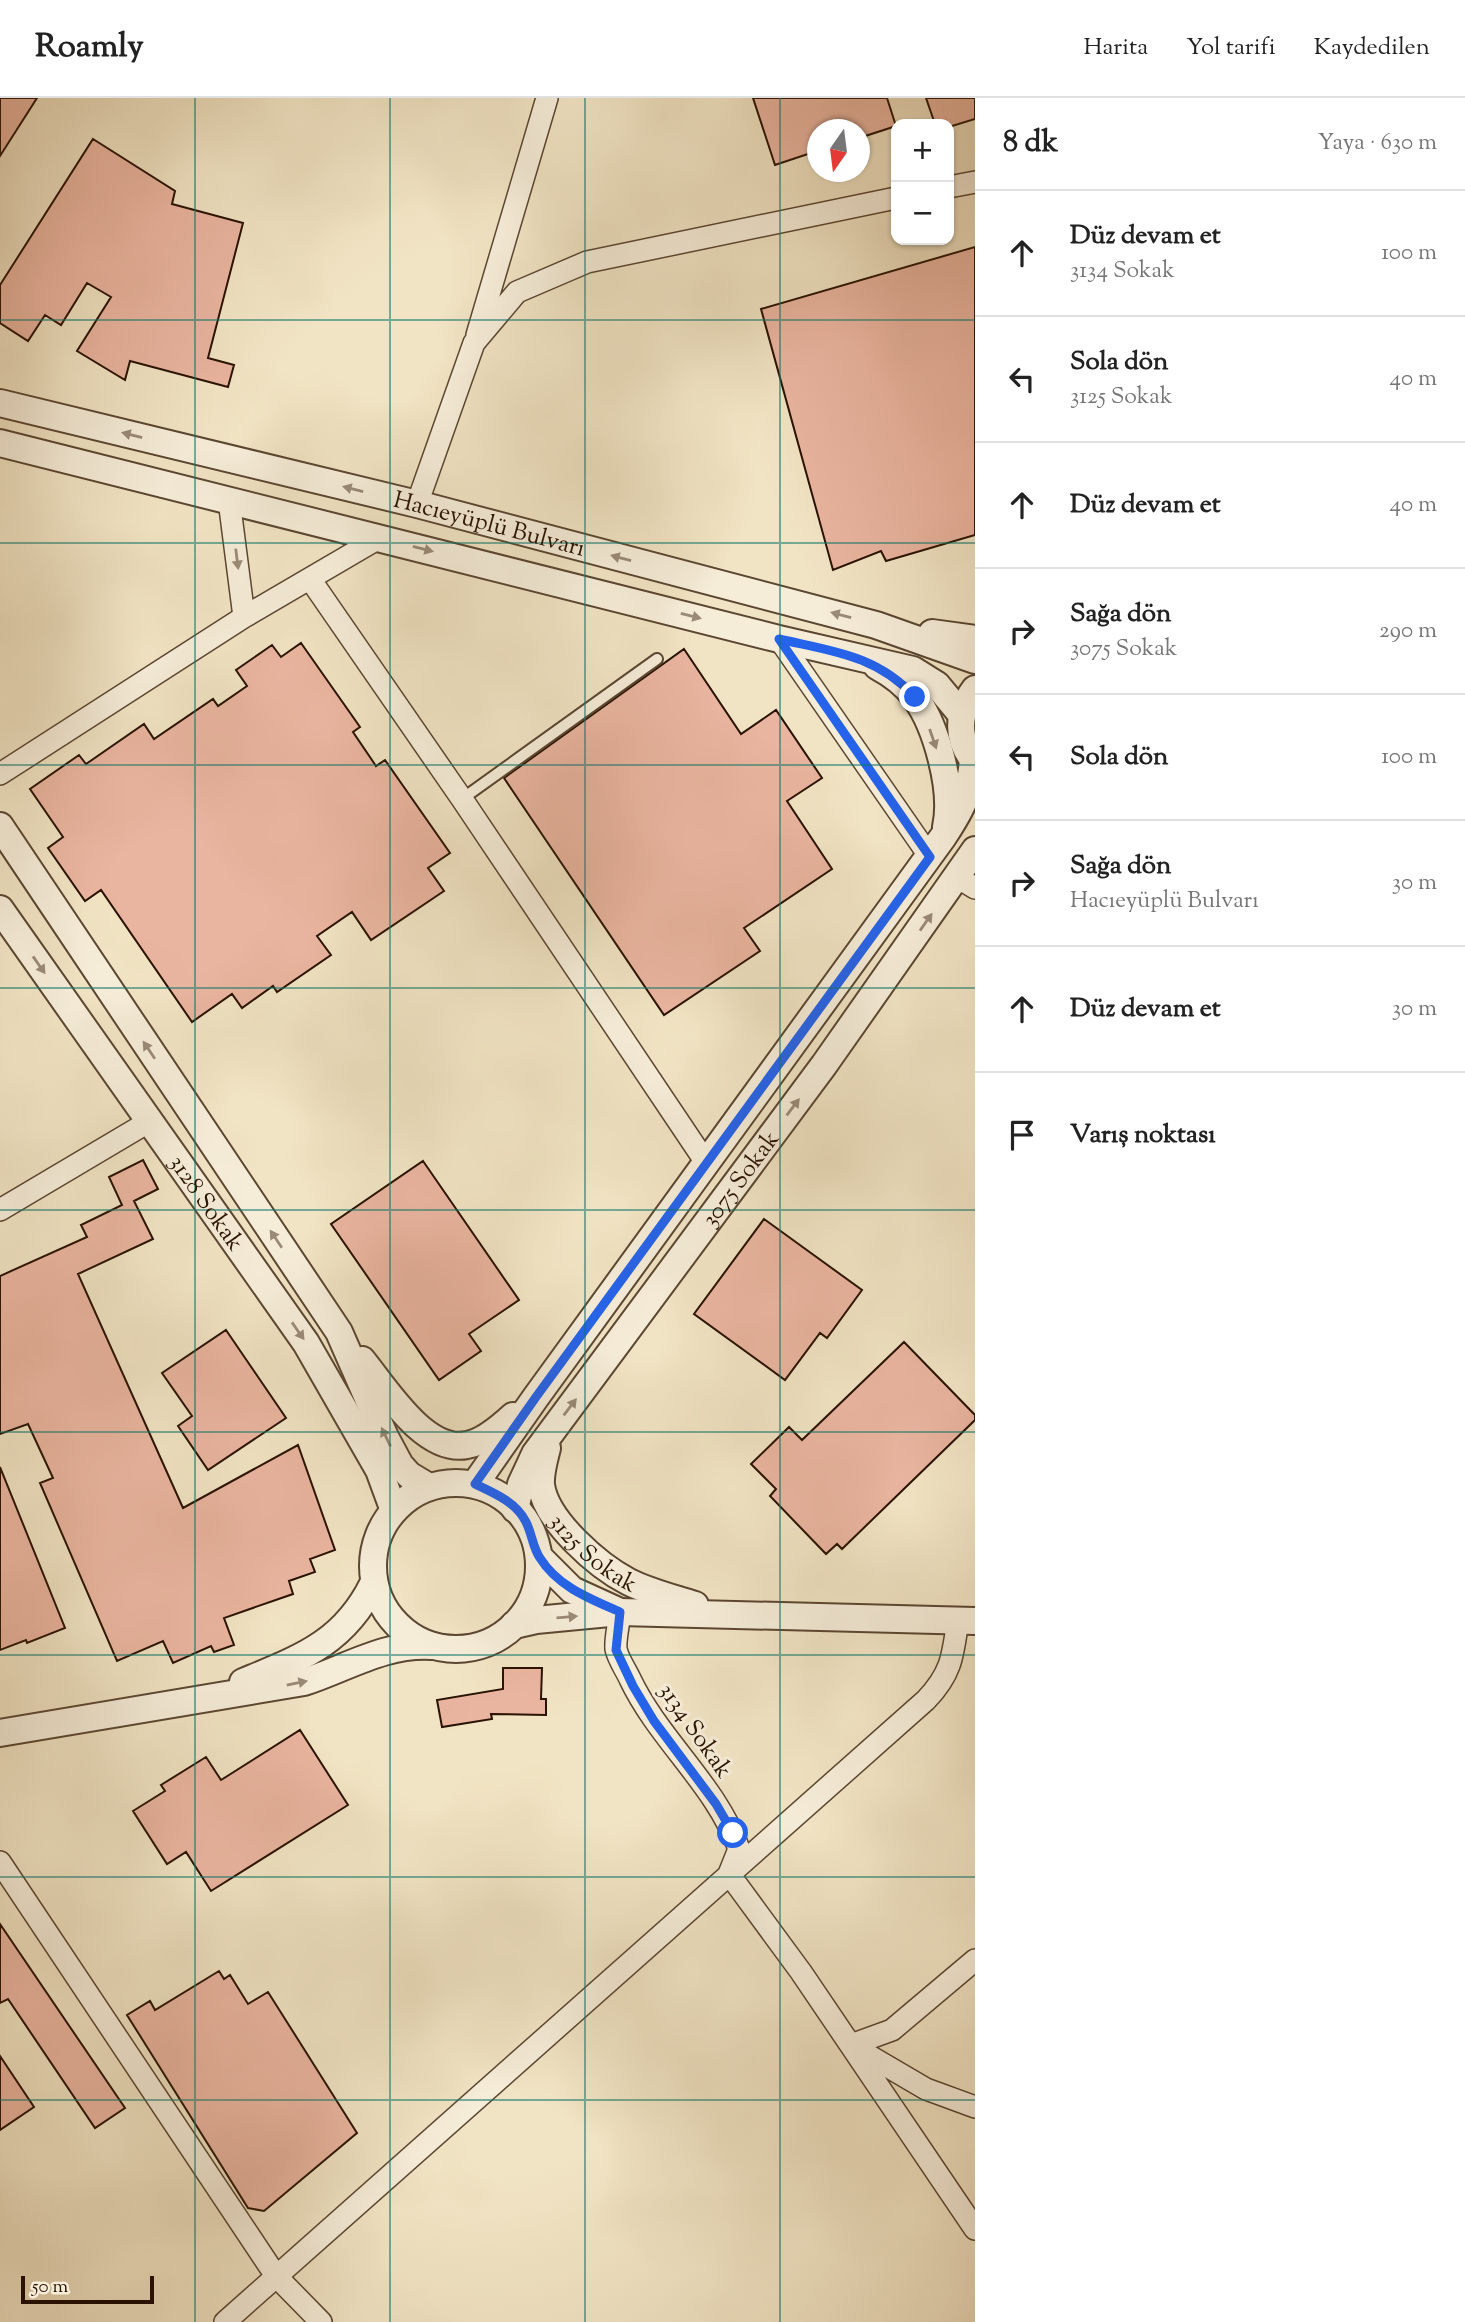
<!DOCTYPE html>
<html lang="tr">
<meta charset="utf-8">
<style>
body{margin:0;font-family:"Sorts Mill Goudy",serif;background:#f2f2f2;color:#222}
.controls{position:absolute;right:21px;top:21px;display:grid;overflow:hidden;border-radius:14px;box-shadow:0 2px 5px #0004}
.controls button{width:63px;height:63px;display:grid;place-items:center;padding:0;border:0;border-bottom:2px solid #e0e0e0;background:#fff;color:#222;font:35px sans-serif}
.compass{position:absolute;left:807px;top:21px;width:63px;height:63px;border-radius:50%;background:#fff;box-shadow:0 2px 5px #0004;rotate:194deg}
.scale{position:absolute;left:21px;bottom:18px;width:133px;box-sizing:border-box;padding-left:7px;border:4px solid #291200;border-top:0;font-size:19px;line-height:24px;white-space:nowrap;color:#291200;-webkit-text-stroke:5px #f6edd9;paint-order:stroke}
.stop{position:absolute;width:21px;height:21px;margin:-16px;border:5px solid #2563eb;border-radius:50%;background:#fff}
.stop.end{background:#2563eb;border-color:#fff;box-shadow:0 2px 7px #0008}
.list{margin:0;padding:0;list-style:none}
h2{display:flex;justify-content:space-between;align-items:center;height:91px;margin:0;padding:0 28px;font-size:30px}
h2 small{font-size:23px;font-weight:400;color:#767676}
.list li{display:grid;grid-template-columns:46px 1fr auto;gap:21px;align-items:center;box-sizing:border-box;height:126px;padding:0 28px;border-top:2px solid #e0e0e0}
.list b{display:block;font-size:26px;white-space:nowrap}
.list p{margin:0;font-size:23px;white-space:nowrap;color:#767676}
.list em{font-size:23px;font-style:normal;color:#767676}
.icon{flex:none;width:38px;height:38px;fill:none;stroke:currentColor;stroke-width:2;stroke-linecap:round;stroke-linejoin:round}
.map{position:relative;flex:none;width:975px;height:2224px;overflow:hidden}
header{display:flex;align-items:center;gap:42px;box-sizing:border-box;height:98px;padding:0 35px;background:#fff;border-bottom:2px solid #e0e0e0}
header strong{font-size:33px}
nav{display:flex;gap:38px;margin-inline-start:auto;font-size:24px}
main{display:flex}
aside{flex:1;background:#fff}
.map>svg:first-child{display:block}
</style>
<header>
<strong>Roamly</strong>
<nav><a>Harita</a><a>Yol tarifi</a><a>Kaydedilen</a></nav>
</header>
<main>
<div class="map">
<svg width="975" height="2224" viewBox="0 0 975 2224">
<rect width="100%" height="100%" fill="#f1e4c4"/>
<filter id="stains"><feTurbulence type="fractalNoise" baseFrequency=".00286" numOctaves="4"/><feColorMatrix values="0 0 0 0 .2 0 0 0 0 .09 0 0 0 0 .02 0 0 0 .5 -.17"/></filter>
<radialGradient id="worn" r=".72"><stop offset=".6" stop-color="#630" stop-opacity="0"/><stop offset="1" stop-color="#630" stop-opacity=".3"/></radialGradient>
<!-- building -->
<path fill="#eab5a0" stroke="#291200" stroke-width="2" d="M0,0H37L0,58Z
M753,0H887L896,28L859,40V32H817V53L775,67Z
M926,0H975V21L949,29V26H935Z
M93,41L175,93L172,106L243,125L208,260L234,267L228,289L130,263L125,282L77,253L111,199L87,185L61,227L45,217L28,243L0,225V187Z
M975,149V437L886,463L881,453L833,472L761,211Z
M301,545L360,629L353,634L376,668L385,662L450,755L428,770L444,793L371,842L352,814L317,838L331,857L277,894L273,888L242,910L232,896L192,924L101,792L85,803L48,750L63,739L30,691L79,657L86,666L144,626L154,641L213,601L218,608L247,588L236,572L272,547L281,559Z
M684,551L741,636L776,612L822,680L787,703L832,771L744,830L760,853L664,917L504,680Z
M143,1062L158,1091L134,1103L153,1141L78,1176L183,1410L298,1347L335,1452L310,1461L315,1474L289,1483L293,1496L224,1520L234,1547L214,1554L211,1548L173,1565L163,1543L117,1563L40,1385L53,1380L28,1326L0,1336V1178L87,1139L81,1127L122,1107L109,1079Z
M423,1063L519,1202L469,1236L481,1253L439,1282L331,1126Z
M764,1121L862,1192L827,1240L820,1235L785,1282L694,1216Z
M226,1232L286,1320L208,1372L178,1328L192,1318L162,1275Z
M904,1244L975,1317V1322L842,1451L837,1446L826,1456L770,1398L776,1391L751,1366L789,1329L802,1342Z
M0,1369L65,1530L27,1545L26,1542L0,1552Z
M503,1570H542L541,1601H546V1617L491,1616L492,1621L442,1629L437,1602L503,1591Z
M300,1632L348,1707L211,1793L186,1754L167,1766L133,1713L165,1693L161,1687L206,1659L221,1682Z
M0,1826L125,2010L95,2030L8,1901L0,1905Z
M219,1873L224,1881L230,1877L248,1906L268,1894L357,2035L264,2113L248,2110L127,1917L150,1903L155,1912Z
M0,1958L34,2009L0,2032Z"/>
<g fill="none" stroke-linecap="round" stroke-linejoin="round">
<defs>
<path id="service" d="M462,701L657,561"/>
<path id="minor" d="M949,89L975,84
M477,237L547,0
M229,402L244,519
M417,406L474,245L517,194L587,164L896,100
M310,481L462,701L707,1066
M779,541L930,759
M0,676L244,519L379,440
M957,779L975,790
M0,1112L150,1023
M620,1514C619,1526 615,1540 616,1551C618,1561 626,1572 630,1581C659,1642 716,1687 739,1751L729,1776L801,1874L975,2131
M0,1764L276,2178L321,2224
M851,1947L892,1932L975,1862
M856,1950L926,1991L975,2009
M225,2224L926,1602C952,1575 953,1557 958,1521"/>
<g id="tertiary">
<path id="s1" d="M0,305L417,406L876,527L975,562"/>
<path d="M0,345L779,541L913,572L937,587L961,616"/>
<path d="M932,535L975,541"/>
<path d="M877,568C892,576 905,586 915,599C937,629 954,693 946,729"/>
<path d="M975,591C957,615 956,641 975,664"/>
<path d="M0,728L339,1234L385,1339L400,1367L409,1377L429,1389"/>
<path id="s2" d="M0,811L306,1245L379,1372L393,1410"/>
<path d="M362,1262C385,1290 425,1356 467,1347C484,1344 501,1329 513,1318"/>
<path id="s3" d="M547,1350C544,1362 540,1375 541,1387C546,1423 598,1468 629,1484C649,1494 673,1500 695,1507"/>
<circle cx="456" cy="1468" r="83"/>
<path d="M475,1386L536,1299L943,739C961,712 970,695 973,663"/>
<path id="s4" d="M515,1411L521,1386L535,1356L824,967L975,752"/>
<path d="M539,1459L572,1492L618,1513"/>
<path d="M514,1527L536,1522L620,1514L975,1523"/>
<path d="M243,1584C301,1560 344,1545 373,1486"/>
<path d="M0,1635L304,1584C347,1570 385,1545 432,1548"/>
</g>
</defs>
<!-- service casing -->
<use href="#service" stroke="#5b4631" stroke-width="14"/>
<!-- minor casing -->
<use href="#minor" stroke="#5b4631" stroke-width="24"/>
<!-- tertiary casing -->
<use href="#tertiary" stroke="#5b4631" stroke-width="30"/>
<!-- service -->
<use href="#service" stroke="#f6edd9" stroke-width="10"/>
<!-- minor -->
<use href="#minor" stroke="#f6edd9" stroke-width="21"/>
<!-- tertiary -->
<use href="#tertiary" stroke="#f6edd9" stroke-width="26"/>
</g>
<!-- one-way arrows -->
<defs><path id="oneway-solid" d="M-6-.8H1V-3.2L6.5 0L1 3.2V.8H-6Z" transform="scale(1.75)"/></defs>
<g fill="#9a8a77">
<use href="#oneway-solid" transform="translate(132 337) rotate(-166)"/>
<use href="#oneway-solid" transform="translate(353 391) rotate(-166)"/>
<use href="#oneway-solid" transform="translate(423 451) rotate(14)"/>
<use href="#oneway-solid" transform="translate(621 460) rotate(-165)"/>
<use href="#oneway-solid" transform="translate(237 461) rotate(83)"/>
<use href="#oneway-solid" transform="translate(841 517) rotate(-165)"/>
<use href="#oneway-solid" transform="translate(691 518) rotate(14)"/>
<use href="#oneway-solid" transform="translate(933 641) rotate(71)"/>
<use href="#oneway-solid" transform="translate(926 824) rotate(-55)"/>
<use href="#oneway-solid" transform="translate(39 867) rotate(55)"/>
<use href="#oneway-solid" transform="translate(149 952) rotate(-124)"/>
<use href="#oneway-solid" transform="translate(793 1009) rotate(-53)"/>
<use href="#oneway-solid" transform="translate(276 1141) rotate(-124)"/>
<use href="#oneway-solid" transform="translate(298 1233) rotate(55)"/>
<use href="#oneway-solid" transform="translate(570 1309) rotate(-53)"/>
<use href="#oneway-solid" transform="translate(386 1339) rotate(-116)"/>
<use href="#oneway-solid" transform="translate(567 1519) rotate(-5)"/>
<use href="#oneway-solid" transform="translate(297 1585) rotate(-12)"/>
</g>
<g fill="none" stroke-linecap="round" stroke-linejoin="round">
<!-- route -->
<path stroke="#2563eb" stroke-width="9" d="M733,1735L716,1706L654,1623L633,1588L616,1552L620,1514C591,1501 558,1489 540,1460C533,1450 532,1436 526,1424C516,1404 494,1395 475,1386L536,1299L930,759L779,541C831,553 877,557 915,599"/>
</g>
<!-- grid -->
<path fill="none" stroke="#0f766e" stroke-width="2" stroke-opacity="0.55" d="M195,0V2224M390,0V2224M585,0V2224M780,0V2224M0,222H975M0,445H975M0,667H975M0,890H975M0,1112H975M0,1334H975M0,1557H975M0,1779H975M0,2002H975"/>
<g text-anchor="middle" stroke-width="6" stroke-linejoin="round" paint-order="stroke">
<!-- street labels -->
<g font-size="24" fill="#291200" stroke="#f6edd9">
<text dy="8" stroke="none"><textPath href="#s1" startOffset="504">Hacıeyüplü Bulvarı</textPath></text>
<text dy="8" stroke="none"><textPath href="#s4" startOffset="402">3075 Sokak</textPath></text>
<text dy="8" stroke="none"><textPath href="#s2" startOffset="359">3128 Sokak</textPath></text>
<text dy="8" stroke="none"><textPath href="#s3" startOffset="126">3125 Sokak</textPath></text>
<text transform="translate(696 1632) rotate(55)" y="8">3134 Sokak</text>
</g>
</g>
<rect width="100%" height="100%" filter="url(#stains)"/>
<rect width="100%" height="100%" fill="url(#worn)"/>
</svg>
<div class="controls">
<button>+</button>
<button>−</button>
</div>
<svg class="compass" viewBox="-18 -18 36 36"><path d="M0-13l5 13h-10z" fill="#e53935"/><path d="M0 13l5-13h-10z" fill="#767676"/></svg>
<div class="scale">50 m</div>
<div class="stop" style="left:733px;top:1735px"></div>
<div class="stop end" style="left:915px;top:599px"></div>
</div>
<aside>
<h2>8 dk<small>Yaya · 630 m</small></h2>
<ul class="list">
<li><svg class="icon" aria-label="ahead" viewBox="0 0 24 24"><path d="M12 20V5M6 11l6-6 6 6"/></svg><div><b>Düz devam et</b><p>3134 Sokak</p></div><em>100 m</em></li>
<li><svg class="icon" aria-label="left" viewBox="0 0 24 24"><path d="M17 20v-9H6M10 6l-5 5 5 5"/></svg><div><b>Sola dön</b><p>3125 Sokak</p></div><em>40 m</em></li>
<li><svg class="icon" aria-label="ahead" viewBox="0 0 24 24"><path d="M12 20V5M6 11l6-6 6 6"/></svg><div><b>Düz devam et</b></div><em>40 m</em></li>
<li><svg class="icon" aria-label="right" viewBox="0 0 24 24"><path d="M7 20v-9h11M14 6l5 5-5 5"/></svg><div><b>Sağa dön</b><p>3075 Sokak</p></div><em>290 m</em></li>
<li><svg class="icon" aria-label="left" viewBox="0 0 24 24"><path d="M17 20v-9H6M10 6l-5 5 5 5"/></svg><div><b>Sola dön</b></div><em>100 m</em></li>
<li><svg class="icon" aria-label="right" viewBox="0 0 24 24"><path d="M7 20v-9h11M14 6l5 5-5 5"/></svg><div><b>Sağa dön</b><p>Hacıeyüplü Bulvarı</p></div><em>30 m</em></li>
<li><svg class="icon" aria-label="ahead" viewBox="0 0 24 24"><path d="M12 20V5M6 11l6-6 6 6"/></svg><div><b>Düz devam et</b></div><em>30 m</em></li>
<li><svg class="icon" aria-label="arrive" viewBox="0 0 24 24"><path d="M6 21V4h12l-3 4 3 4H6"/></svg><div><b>Varış noktası</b></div></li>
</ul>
</aside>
</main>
